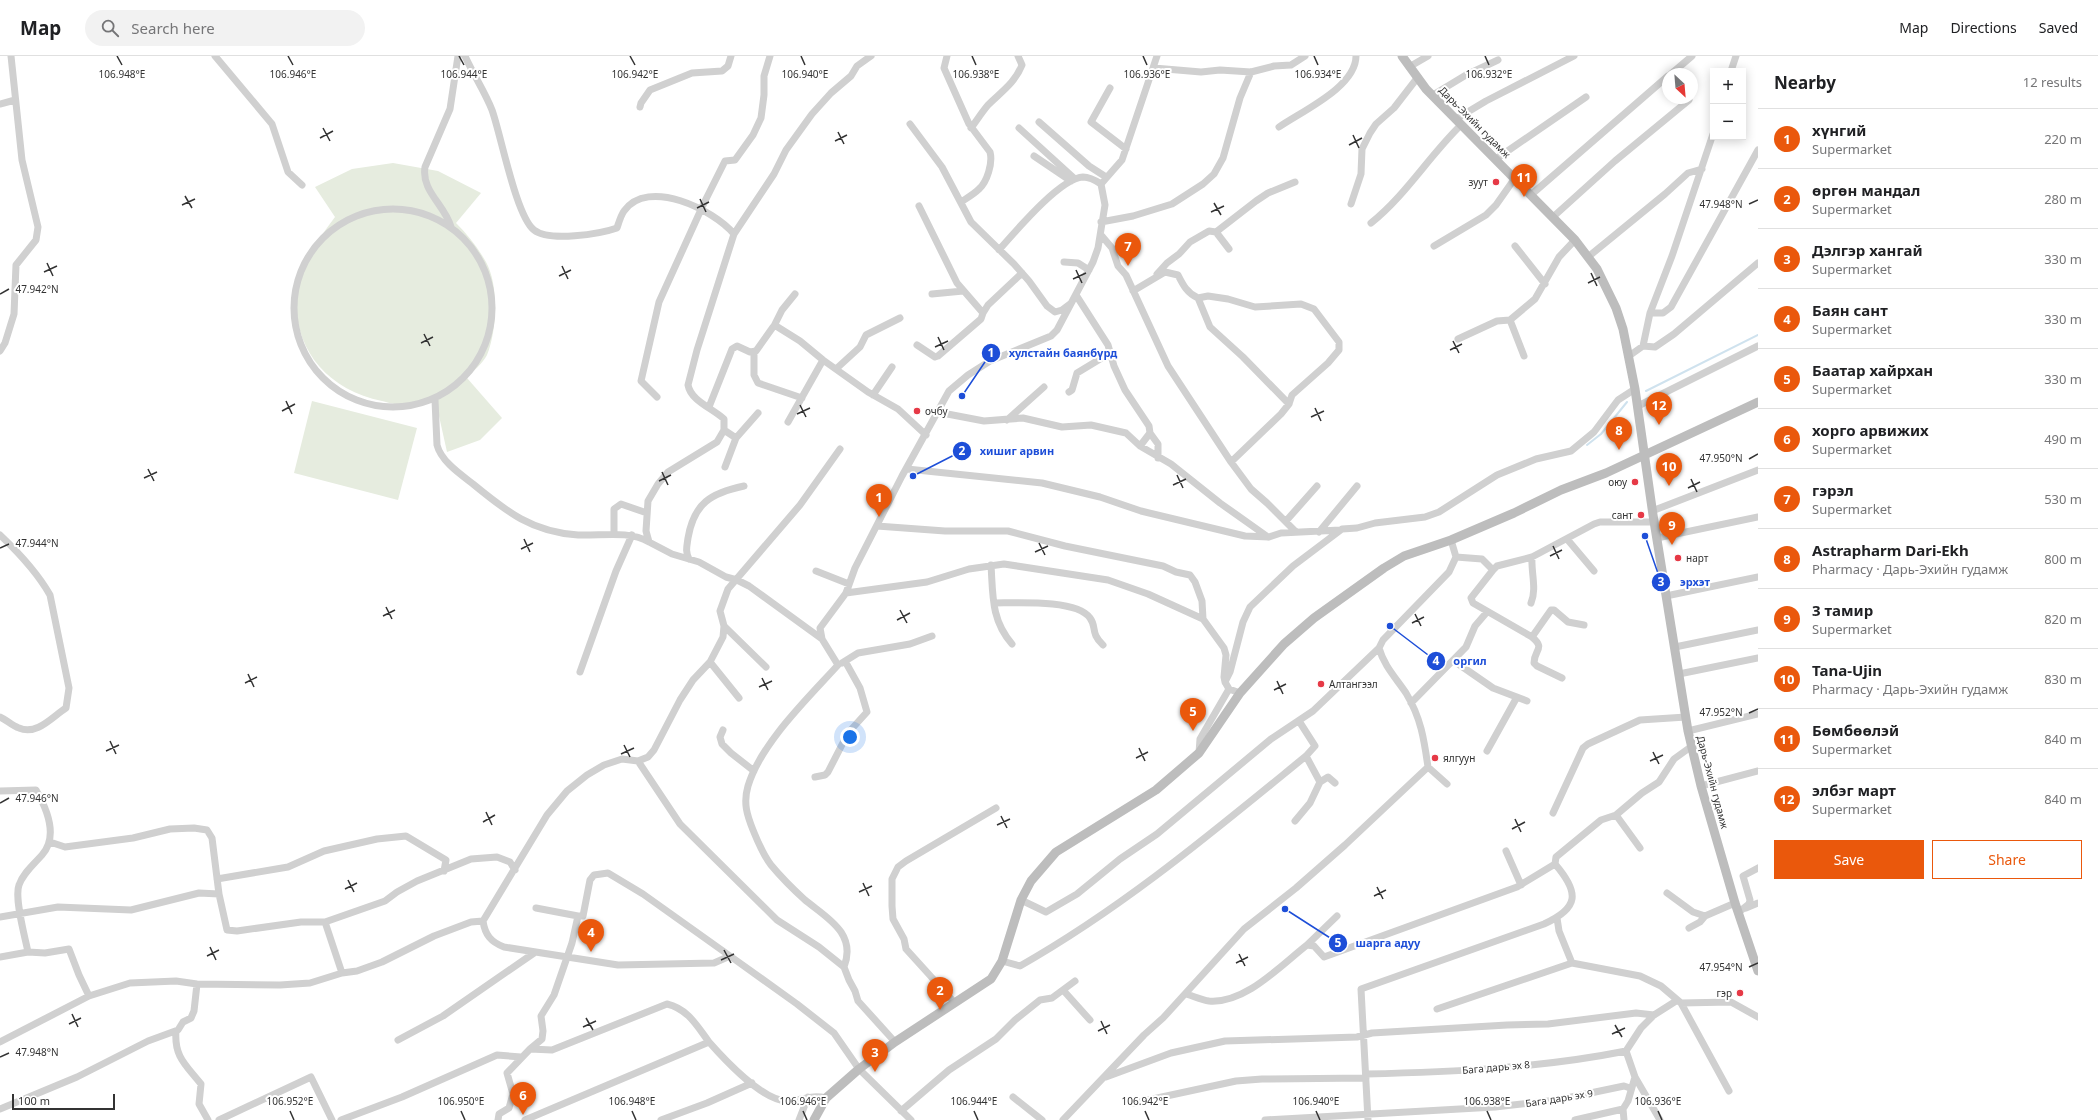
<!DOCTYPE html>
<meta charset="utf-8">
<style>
body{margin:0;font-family:"Noto Sans",sans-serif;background:#f2f2f2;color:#202124}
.controls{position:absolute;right:12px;top:12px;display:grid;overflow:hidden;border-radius:0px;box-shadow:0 2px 10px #0003}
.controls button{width:36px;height:36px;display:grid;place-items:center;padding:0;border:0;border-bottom:1px solid #e0e0e0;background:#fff;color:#202124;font:20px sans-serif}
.compass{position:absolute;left:1662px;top:12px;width:36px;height:36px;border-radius:50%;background:#fff;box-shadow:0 2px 10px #0003;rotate:154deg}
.scale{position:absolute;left:12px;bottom:10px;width:103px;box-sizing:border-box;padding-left:4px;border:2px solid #333;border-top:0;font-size:11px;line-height:14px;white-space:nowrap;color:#333;-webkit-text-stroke:3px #fff;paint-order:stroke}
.you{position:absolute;left:850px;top:681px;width:14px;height:14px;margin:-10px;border:3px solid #fff;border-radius:50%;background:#1a73e8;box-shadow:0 0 0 6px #1a73e833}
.badge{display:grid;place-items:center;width:26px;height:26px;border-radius:50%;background:#ea580c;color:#fff;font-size:13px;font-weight:700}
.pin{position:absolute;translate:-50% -33px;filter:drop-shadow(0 1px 2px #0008)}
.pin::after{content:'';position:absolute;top:21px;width:14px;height:12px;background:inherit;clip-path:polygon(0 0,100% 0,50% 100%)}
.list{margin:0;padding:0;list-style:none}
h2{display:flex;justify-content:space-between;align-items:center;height:52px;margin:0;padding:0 16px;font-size:17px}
h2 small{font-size:13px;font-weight:400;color:#757577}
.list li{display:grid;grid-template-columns:26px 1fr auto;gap:12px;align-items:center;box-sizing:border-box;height:60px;padding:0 16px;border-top:1px solid #e0e0e0}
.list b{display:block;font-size:15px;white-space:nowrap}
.list p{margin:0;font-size:13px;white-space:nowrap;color:#757577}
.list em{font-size:13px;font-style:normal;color:#757577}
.actions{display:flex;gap:8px;padding:12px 16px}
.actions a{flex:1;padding:9px 0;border:1px solid #ea580c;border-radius:0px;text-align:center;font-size:14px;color:#ea580c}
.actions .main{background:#ea580c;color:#fff}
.icon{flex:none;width:22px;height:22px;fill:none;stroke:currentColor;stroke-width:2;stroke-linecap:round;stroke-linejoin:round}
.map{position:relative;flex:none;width:1758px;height:1064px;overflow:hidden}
header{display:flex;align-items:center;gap:24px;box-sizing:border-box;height:56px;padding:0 20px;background:#fff;border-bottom:1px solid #e0e0e0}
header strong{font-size:19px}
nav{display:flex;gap:22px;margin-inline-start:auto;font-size:14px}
.search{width:280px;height:36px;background:#f2f2f2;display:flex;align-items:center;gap:10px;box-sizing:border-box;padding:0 14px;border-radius:22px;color:#757577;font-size:15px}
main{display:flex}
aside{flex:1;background:#fff}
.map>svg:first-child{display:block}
</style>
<header>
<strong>Map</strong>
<div class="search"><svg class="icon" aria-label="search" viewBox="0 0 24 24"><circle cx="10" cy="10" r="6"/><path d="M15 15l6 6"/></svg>Search here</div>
<nav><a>Map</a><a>Directions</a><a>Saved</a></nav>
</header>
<main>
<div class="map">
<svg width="1758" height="1064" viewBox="0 0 1758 1064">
<rect width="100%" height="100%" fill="#fff"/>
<!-- green -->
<path fill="#e6ecdf" d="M393,107L438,115L481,137L456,167C468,179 478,192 486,206C499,229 497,275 487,299C483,307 473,315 467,322L502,362L480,384L447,396L435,342C428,344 417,349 409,350C401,350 390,347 382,345C325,333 290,290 297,231C301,204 320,182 335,161L315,131L352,113Z
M312,345L417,372L398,444L294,417Z"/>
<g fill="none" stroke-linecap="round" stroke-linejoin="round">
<!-- stream -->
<path stroke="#cfe2ee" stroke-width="2" d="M1646,335L1758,279
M1587,389L1601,378L1627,346"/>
<!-- minor -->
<path stroke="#d0d0d0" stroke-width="7" d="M215,0L272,68L288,116L302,129
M465,0C473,18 485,36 492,54C501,79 516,160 534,174C549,186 600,178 617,172C619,166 621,159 624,155C648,121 714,154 734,178L774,118L786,94L812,58L831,37L851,20L857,10L871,0
M947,0L944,12L969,68L990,96C993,107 987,126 979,133C974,138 967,142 961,146
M1409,11L1428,0
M1154,12L1201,16L1220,14L1251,16L1274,10L1291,9L1305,0
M1731,15L1736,0
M1671,18L1692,0
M1110,32L1091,66L1126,93
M1433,39L1466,19L1498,4
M0,48L15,44
M640,51L641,47L650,34L692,17L722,15L728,10L731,0
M1456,63L1486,45L1574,0
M1039,66L1089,110L1106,121
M910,68L942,111L971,166L1014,208L1029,225L1047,250L1055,256L1062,254L1070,248
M1279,71C1302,55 1356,31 1356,0
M971,72C977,64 982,56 988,49C1001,36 1015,27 1022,9L1018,0
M1019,72L1075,123
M1034,100L1071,125
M1496,103L1586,41
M1532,138L1668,20
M1351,148L1361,118L1362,93L1370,77L1376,68L1394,52L1418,21
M919,150L957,227L983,257L988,249L1022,217
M294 252a99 99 0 1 1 198 0a99 99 0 1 1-198 0Z
M1553,161L1615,105L1689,44
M1101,166L1133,160L1172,148L1203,128L1214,118L1223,102L1240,42L1251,16
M1371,167C1406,139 1429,100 1461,69
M451,171C445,149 421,135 425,111L450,53L458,0
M1216,176L1229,193
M734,178L697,294L688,329C691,345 712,352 724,363V374L717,386L668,416L658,428L648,445L646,475L649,486L672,498L699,506L726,521L737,524L749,530L822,583
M1101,179L1112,192L1118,210L1126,219L1168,310L1231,406L1251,433L1267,447L1296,476
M1434,190L1486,159L1496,149L1515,122
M1515,190L1545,228
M999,194C1015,176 1060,122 1083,121C1090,121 1095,124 1101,128
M1588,201L1665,138L1688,117L1702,113
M1064,206L1078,207L1089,214
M1157,218L1167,207L1179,198L1190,186L1209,175L1216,176L1256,145L1268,137L1295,126
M1133,235L1165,216L1178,219C1183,229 1187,237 1198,242L1210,271L1243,301L1289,348
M932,238L963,235
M1076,239L1108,289L1114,310L1125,334L1149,370L1150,377L1140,390
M1198,242L1208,240L1228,243L1255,251L1301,248L1314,253L1339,286V294L1328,307L1292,339L1289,348L1281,358L1231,406
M1650,257H1663L1671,251L1758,94
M774,270L782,254L795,238
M1458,283L1497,265L1510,264
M917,289L935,301L938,300L981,263L983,257
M1643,290L1650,257L1672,200L1713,78
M0,295L5,287L14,258L16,209L36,184L38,171L22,104L11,0
M754,296V319L758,327L802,342
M1524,300L1510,264L1535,243L1559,201L1575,184
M1629,300L1643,290L1655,291L1674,278L1758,207
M836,313L860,291L866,279L900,262
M1069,336L1072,334L1077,317L1110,297
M873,339L892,311
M657,341L641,325L659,246L704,147L725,105L735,104L753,79L761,62L764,39V20L770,0
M435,344L437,389C441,405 460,418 473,428C507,456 532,476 578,479C602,480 628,474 649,486
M1638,350L1758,290
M709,351L732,293L737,290L750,296L756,295L773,271L776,270L800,285L823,304L868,336L898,353L926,379
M937,356L984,365L1023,362L1062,371L1091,369L1126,377L1140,390L1171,408L1220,447L1268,481
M1007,364L1044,331
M788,366L823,304
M724,374L736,382L758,357
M1150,377L1158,388V402
M840,393L800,449L728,533L720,555L724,570L723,581L710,606L693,624L680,644L654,694L648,701L638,705L622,703L604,709L587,719L567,735L547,759L483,865C485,879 491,886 504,891L618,909L714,907L730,900L797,948L834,977L859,1013L911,1064
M725,411L736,382
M907,413L1042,427L1100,441L1141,455L1245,480L1269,481L1281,477L1340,474
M1652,455L1758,414
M1286,465L1317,430
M877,470L945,475H1008L1065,490L1163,510L1176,516L1190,519L1195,526L1202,545L1203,563L1224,592L1226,599L1224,621L1225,626
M1319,476L1357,430
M614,478V453L621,448L647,457
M0,479C19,497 37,516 50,539L69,632L66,652C53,660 37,680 19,672C12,670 7,664 0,661
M1657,482L1758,461
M1567,483L1594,515
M1456,501L1482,503L1493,514L1471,542L1473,547L1532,581C1546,593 1534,593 1534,607L1537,610L1562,622
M689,503C685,495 687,490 688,482C694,447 711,437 744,430
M991,509C993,539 991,564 1012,588
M1493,514L1497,510L1532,501L1594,468L1600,466H1654
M816,515L849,528
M846,537L927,526L969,513L1004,508L1108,524L1148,538L1203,563
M1666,540L1758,521
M994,547C1015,547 1077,543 1090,562C1097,571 1090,577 1103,589
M1531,547C1537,533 1531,517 1532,501
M724,570L766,611
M1532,581L1551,554H1554L1568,566L1584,569
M1675,591L1758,574
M1454,605L1493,632L1527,645
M710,606L739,642
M842,607L858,597L910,588L932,580
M580,616L616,515L632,479
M1679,618L1758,602
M1240,637L1229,633L1225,626L1230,616L1243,566L1250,551L1293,510L1342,473L1357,472L1375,467L1425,461L1439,456L1497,419L1536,403L1571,395L1594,376L1618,344L1635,333
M1411,647L1466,591L1475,570L1487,556
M723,674L720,681L722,688L731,697L754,715
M1688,675L1758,658
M1487,695L1517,641
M1199,697L1200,683L1229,633
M638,705L680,768L777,864L819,891L844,911
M1428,711L1447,728
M815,721L825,719L828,716L848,677L867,656L860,632L845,605
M1320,726L1328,721L1335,727
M1701,730L1758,715
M0,735L36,734C47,753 59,780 42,799C34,808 23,817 19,829C14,842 25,881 28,896L0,901
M1553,757L1583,692L1588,688L1640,664L1686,661
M1616,759L1640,792
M1295,765L1310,747L1320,726L1306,700
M50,786L65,791L133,782L170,773L194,772L207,774L212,782L219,838
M1506,795L1521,829
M217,823L288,811L324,795L377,783L406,780L446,804L444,815
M1667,837L1693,856L1705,860
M1021,844L1046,856L1077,838L1120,803L1157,778L1271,683L1313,655L1379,592
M536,852L578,860
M1746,852L1758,847
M1739,856L1749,848L1750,844L1743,820L1758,812
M0,861L58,851L131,854L199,837L219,838L227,874L237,875L301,866H325L385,845L397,836L417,825L471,803L497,801L510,806L515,814
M1557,862L1559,875L1572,907
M325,866L342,917
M1689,872L1700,866L1705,860L1735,847
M1307,889L1337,860
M28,896L45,897L69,893L79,919L89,940
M1002,905L1020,910C1124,851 1214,775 1306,700L1315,690L1299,665
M1063,934L1090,964
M1186,938C1193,940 1202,944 1209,945C1245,948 1280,910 1307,889L1314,890L1324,901L1517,831L1555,808
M954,946L906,893L904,883L893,863L892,850V823L898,811L906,805L996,752
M1681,947L1729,1035
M1437,953L1572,907L1640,920L1661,930L1681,947L1731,946L1758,961
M176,975C174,1001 186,1009 201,1028L199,1048L208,1064
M398,984L443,960L534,897
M0,986L89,940L130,927L176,925L197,928L280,929L310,927L342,917L357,915L382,906L434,880L471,866L483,865
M895,986L858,945L855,935L849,924L844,911C857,877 827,862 805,844C794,834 781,821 771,809C763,799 758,786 753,774C747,759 743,747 748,730C761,687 808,642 838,609L822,583L820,572L846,537L855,512L902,420L949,335L968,319L990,305L1051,280L1057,274L1093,206L1098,192L1105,149L1101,128L1122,104L1157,0
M530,993L542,983L543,975L541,960L554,939L572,887L578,860H583L590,824L594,819L608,817L643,838L730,900
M1366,1018C1453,1016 1541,1012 1626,995
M1106,1021L1171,997L1225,985L1357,981L1372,977L1507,969L1548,968L1636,957L1654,959
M1635,1021L1660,1064
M1013,1041L1042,1064
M1134,1047L1236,1025L1262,1023L1366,1022
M0,1053L77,1021L148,985L178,974L183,966L191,962L194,955L197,928
M901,1055L949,1014L996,983L1015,964L1040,944L1052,942L1075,925
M219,1064L311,1021L332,1064
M341,1064L402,1041L497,999L521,1001
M498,1064L499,1058L509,1052L513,1038L507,1017L530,993L552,994L667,948C688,953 697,970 709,986
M525,1064L709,986C724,1003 763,1045 787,1045C802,1045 810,1038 826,1042
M661,1064L707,1047L752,1027
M799,1064L808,1041
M1063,1064L1144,979L1163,962L1244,873L1296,832L1345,789L1428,711C1424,683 1421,662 1406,637C1396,622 1384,610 1379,592L1383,584L1449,516L1456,501L1451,484
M1265,1064L1495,1051L1557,1044L1624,1030L1630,1032
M1368,1064L1361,933L1544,868C1579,852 1580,837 1555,808L1556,801L1601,764L1616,759L1642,737L1659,726L1674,703L1692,690
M1575,1064L1623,1053
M1624,1064L1623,1053L1628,1045L1635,1021L1626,995L1641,972L1654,959L1676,945"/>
<!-- secondary -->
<path stroke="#bdbdbd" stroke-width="9" d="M1402,0L1426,33L1575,184L1597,213L1616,252L1623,273L1635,333L1653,459L1688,675L1701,730L1735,847L1758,915
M814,1064L826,1042L859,1013L895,986L991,923L1002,905L1021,844L1031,825L1056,796L1156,734L1199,697L1240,637L1284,588L1314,562L1384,512L1404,500L1451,484L1514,457L1561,434L1606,417L1758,346"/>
</g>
<!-- ticks -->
<path fill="none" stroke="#333" stroke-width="1.5" d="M117,0L122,9M288,0L293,9M459,0L464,9M630,0L635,9M801,0L805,9M972,0L976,9M1143,0L1147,9M1314,0L1318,9M1485,0L1489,9M323,72L330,85M838,76L844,88M1353,79L1359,92M320,82L333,75M835,85L847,79M1349,89L1362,82M185,140L192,152M700,143L706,156M1214,147L1221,159M1749,148L1758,144M182,149L195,143M697,152L709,146M1211,156L1224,150M47,207L53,220M562,210L568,223M1076,214L1082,227M44,216L57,210M1591,217L1597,230M559,220L571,214M1073,223L1086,217M1588,227L1600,221M0,238L9,233M424,278L430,290M938,281L944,294M1453,285L1459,297M421,287L433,281M935,291L948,285M1450,294L1462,288M286,345L292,358M800,349L806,361M1315,352L1321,365M282,355L295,348M797,358L810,352M1311,361L1324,355M1749,403L1758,398M148,413L154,425M662,416L668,429M1177,419L1183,432M144,422L157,416M1691,423L1697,436M659,425L671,419M1173,429L1186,423M1688,432L1700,426M524,483L530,496M1039,487L1045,499M1553,490L1559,503M0,492L9,488M521,493L533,487M1035,496L1048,490M1550,500L1562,494M386,551L392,563M900,554L907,567M1415,558L1421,570M383,560L395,554M897,564L910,557M1412,567L1424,561M248,618L254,631M762,622L768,634M1277,625L1283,638M245,627L257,621M759,631L772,625M1274,634L1286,628M1749,657L1758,653M110,685L116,698M624,689L630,701M1139,692L1145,705M106,695L119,689M1653,696L1659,708M621,698L634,692M1136,702L1148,696M1650,705L1663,699M0,747L9,742M486,756L492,769M1001,760L1007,772M1515,763L1521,776M483,766L495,759M997,769L1010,763M1512,773L1525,766M348,824L354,836M863,827L869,840M1377,831L1383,843M345,833L357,827M859,836L872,830M1374,840L1386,834M210,891L216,904M724,894L731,907M1239,898L1245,910M207,900L219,894M721,904L734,898M1236,907L1248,901M1749,911L1758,907M72,958L78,971M586,962L593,974M1101,965L1107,978M69,968L81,962M1615,969L1622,981M583,971L596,965M1098,975L1110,969M1612,978L1625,972M0,1001L9,997M290,1055L294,1064M461,1055L465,1064M632,1055L636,1064M803,1055L807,1064M974,1055L978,1064M1145,1055L1149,1064M1316,1055L1320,1064M1487,1055L1491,1064M1658,1055L1662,1064"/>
<!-- markers -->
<g fill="#e63946" stroke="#fff" stroke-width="1.5">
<circle cx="1496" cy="126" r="4"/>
<circle cx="917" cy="355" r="4"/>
<circle cx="1635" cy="426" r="4"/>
<circle cx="1641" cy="459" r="4"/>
<circle cx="1678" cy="502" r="4"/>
<circle cx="1321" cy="628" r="4"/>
<circle cx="1435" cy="702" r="4"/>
<circle cx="1740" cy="937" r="4"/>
</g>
<g text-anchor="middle" stroke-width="4" stroke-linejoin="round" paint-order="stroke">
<!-- street labels -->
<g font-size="10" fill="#333" stroke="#fff">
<text transform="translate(1475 66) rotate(45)" y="4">Дарь-Эхийн гудамж</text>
<text transform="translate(1713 726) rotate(75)" y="4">Дарь-Эхийн гудамж</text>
<text transform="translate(1496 1011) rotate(-5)" y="4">Бага дарь эх 8</text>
<text transform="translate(1559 1042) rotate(-9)" y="4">Бага дарь эх 9</text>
</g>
<!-- poi labels -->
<g font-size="10" fill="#333" stroke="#fff" text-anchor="end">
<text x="1488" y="130">зуут</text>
<text x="925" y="359" text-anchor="start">очбу</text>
<text x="1627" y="430">оюу</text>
<text x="1633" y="463">сант</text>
<text x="1686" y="506" text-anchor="start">нарт</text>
<text x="1329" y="632" text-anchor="start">Алтангээл</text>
<text x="1443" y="706" text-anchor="start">ялгуун</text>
<text x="1732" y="941">гэр</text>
</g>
</g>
<g font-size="10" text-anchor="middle" fill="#333" stroke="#fff" stroke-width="4" stroke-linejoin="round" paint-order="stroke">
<text x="122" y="22">106.948°E</text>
<text x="293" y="22">106.946°E</text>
<text x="464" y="22">106.944°E</text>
<text x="635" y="22">106.942°E</text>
<text x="805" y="22">106.940°E</text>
<text x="976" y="22">106.938°E</text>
<text x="1147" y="22">106.936°E</text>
<text x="1318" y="22">106.934°E</text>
<text x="1489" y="22">106.932°E</text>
<text x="1721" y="152">47.948°N</text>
<text x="37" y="237">47.942°N</text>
<text x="1721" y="406">47.950°N</text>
<text x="37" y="491">47.944°N</text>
<text x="1721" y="660">47.952°N</text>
<text x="37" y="746">47.946°N</text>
<text x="1721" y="915">47.954°N</text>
<text x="37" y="1000">47.948°N</text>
<text x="290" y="1049">106.952°E</text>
<text x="461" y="1049">106.950°E</text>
<text x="632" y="1049">106.948°E</text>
<text x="803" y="1049">106.946°E</text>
<text x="974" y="1049">106.944°E</text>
<text x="1145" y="1049">106.942°E</text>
<text x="1316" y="1049">106.940°E</text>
<text x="1487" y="1049">106.938°E</text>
<text x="1658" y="1049">106.936°E</text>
</g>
<!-- callouts -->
<path fill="none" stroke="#1d4ed8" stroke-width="1.5" d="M962 340L991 297M913 420L962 395M1645 480L1661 526M1390 570L1436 605M1285 853L1338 887"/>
<g fill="#1d4ed8" stroke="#fff" stroke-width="1.5">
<circle cx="962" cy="340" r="4"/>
<circle cx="913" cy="420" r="4"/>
<circle cx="1645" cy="480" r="4"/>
<circle cx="1390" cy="570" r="4"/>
<circle cx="1285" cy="853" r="4"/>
<circle cx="991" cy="297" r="10"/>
<circle cx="962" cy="395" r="10"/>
<circle cx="1661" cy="526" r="10"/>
<circle cx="1436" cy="605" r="10"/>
<circle cx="1338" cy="887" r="10"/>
</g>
<g font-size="12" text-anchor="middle" font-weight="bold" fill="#fff">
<text x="991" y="301">1</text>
<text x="962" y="399">2</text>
<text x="1661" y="530">3</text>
<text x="1436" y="609">4</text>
<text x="1338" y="891">5</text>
</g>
<g font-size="11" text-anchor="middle" font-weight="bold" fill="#1d4ed8" stroke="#fff" stroke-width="4" stroke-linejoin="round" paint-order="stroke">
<text x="1063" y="301">хулстайн баянбүрд</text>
<text x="1017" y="399">хишиг арвин</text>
<text x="1695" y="530">эрхэт</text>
<text x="1470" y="609">оргил</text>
<text x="1388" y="891">шарга адуу</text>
</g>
</svg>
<div class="controls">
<button>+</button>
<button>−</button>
</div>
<svg class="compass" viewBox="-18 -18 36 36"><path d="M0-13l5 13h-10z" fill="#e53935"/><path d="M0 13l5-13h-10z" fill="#757577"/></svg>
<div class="scale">100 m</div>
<div class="you"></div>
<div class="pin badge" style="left:879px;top:461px">1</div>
<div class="pin badge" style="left:940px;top:954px">2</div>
<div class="pin badge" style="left:875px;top:1016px">3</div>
<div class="pin badge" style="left:591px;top:896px">4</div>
<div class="pin badge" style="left:1193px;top:675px">5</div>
<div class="pin badge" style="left:523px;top:1059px">6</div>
<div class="pin badge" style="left:1128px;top:210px">7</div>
<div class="pin badge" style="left:1619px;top:394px">8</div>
<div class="pin badge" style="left:1672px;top:489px">9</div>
<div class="pin badge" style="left:1669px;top:430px">10</div>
<div class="pin badge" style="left:1524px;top:141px">11</div>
<div class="pin badge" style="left:1659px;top:369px">12</div>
</div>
<aside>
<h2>Nearby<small>12 results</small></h2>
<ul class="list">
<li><span class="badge">1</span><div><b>хүнгий</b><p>Supermarket</p></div><em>220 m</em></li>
<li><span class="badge">2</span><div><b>өргөн мандал</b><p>Supermarket</p></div><em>280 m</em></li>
<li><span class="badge">3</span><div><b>Дэлгэр хангай</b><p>Supermarket</p></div><em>330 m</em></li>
<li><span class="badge">4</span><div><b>Баян сант</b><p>Supermarket</p></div><em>330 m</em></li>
<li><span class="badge">5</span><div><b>Баатар хайрхан</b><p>Supermarket</p></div><em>330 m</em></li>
<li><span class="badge">6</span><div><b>хорго арвижих</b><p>Supermarket</p></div><em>490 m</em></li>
<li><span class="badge">7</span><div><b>гэрэл</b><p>Supermarket</p></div><em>530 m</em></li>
<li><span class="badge">8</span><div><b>Astrapharm Dari-Ekh</b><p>Pharmacy · Дарь-Эхийн гудамж</p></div><em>800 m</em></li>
<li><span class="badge">9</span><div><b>3 тамир</b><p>Supermarket</p></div><em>820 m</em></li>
<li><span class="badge">10</span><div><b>Tana-Ujin</b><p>Pharmacy · Дарь-Эхийн гудамж</p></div><em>830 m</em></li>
<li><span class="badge">11</span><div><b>Бөмбөөлэй</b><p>Supermarket</p></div><em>840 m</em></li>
<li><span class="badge">12</span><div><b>элбэг март</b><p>Supermarket</p></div><em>840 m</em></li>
</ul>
<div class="actions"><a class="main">Save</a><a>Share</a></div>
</aside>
</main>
